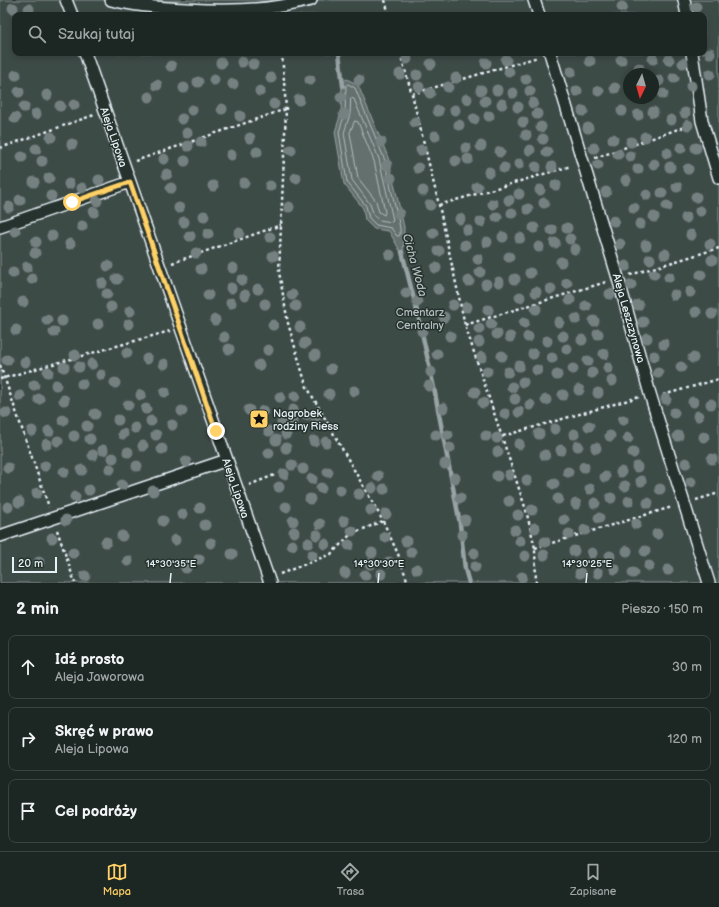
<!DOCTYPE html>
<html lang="pl">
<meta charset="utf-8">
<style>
body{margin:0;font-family:"Balsamiq Sans",sans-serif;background:#252e2a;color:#f1f3f6}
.compass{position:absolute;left:623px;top:68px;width:36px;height:36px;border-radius:50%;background:#1c2622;box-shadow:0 2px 6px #0003;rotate:185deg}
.scale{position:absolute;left:12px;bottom:10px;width:45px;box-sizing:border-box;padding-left:4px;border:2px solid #e8f1f8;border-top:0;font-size:11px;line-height:14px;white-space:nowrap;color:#e8f1f8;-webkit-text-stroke:3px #26332d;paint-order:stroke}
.stop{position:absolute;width:12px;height:12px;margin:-9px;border:3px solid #ffd166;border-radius:50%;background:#fff}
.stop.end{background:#ffd166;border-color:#fff;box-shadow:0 1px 4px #0008}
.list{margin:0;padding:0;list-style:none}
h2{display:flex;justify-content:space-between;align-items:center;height:52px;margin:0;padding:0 16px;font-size:17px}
h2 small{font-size:13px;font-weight:400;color:#a0a5a5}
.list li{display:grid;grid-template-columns:26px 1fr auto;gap:12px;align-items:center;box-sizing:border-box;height:64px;margin:0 8px 8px;padding:0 8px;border:1px solid #3a4340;border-radius:8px}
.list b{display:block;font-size:15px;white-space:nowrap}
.list p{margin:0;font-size:13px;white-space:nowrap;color:#a0a5a5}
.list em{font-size:13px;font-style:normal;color:#a0a5a5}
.icon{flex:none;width:22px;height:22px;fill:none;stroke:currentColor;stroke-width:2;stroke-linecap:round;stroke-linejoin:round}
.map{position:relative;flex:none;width:719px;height:583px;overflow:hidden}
.search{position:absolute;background:#1c2622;box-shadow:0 2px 6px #0003;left:12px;right:12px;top:12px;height:44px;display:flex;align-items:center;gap:10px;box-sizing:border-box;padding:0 14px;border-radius:8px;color:#a0a5a5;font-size:15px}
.sheet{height:268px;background:#1c2622}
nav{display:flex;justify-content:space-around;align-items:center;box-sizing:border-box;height:56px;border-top:1px solid #3a4340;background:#1c2622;font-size:11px;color:#a0a5a5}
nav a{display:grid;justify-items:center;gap:2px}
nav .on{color:#ffd166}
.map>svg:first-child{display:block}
</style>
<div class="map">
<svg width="719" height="583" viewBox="0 0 719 583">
<rect width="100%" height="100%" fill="#26332d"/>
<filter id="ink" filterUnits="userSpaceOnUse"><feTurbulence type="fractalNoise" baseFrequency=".025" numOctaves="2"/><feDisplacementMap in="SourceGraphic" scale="8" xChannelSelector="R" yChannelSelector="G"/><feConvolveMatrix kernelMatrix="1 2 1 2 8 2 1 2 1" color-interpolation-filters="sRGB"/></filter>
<g filter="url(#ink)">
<!-- green -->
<path fill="#3e4b47" stroke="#939ea0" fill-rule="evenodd" d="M0,0H719V583H0ZM15,15H704V53H15ZM629,74H653V98H629Z"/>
<!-- water -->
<path fill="#636f6d" stroke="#98a3a5" d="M347,79L358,85L388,157L404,227L403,256L389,231L374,229L365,220L363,208L344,184L335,132L341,113L342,82Z"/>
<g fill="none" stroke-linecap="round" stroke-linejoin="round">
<!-- shore -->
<path stroke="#b3bdc0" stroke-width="1" d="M348,84L355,88L384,158L400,228V235L399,236H397L391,228L376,225L369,218L366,206L347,182L339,132L345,113L346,86Z
M351,98L354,99L379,159L393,220L392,222L379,220L374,216L370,204L352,180L344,133L350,114Z
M355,121L358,122L374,161L385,212L384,215L379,212L376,201L358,178L350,133Z"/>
<!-- stream -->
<path stroke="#98a3a5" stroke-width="4.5" d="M339,53L343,86
M402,252L419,319L434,388L460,524L465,569L469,583"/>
<defs>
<path id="pedestrian" d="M66,0L72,15
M111,0C135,6 161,8 186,9C229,12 269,11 311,0
M534,0L539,15
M684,0L687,15
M85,53L270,583
M550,53L618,278L650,394L709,583
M692,53L702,121L719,178
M0,227L130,182
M0,536L227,460"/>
</defs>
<!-- pedestrian casing -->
<use href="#pedestrian" stroke="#e8f1f8" stroke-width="14"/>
<!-- path -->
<path stroke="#e8f1f8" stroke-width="2.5" stroke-dasharray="3 3" stroke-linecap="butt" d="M385,0L389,15
M282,53L286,109L279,272L288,323L306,385L383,521L398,554L408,583
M400,53L412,94L439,205L465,325L526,510L535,548L536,583
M412,94L538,57
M0,148L94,115
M595,158L690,125
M135,161L286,109
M439,205L571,166
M172,263L281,225
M630,275L719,248
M465,325L606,282
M0,365L49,507
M0,379L170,331
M663,395L719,379
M503,436L639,397
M249,485L277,474
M696,500L719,493
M57,530L75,583
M535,548L672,507
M280,574L331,554L351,534L383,521"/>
<!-- pedestrian -->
<use href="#pedestrian" stroke="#26332d" stroke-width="11"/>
</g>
<!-- trees -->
<g fill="#758080">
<circle cx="622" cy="7" r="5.5"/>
<circle cx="696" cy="7" r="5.5"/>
<circle cx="13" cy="8" r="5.5"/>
<circle cx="29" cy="9" r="5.5"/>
<circle cx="710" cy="53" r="5.5"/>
<circle cx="407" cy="59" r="5.5"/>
<circle cx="653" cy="59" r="5.5"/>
<circle cx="506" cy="60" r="5.5"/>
<circle cx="621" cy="60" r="5.5"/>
<circle cx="669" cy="60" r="5.5"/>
<circle cx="590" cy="61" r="5.5"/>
<circle cx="242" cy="62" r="5.5"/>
<circle cx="221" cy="63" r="5.5"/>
<circle cx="486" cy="63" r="5.5"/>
<circle cx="683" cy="63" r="5.5"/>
<circle cx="253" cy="64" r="5.5"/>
<circle cx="431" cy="64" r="5.5"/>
<circle cx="171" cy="66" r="5.5"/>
<circle cx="639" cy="68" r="5.5"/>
<circle cx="509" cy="72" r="5.5"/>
<circle cx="571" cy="72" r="5.5"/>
<circle cx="400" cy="74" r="5.5"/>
<circle cx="710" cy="74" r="5.5"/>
<circle cx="16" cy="75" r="5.5"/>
<circle cx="417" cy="75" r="5.5"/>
<circle cx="271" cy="78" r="5.5"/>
<circle cx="456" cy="78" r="5.5"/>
<circle cx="674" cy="78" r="5.5"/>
<circle cx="526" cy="79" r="5.5"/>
<circle cx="214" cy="80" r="5.5"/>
<circle cx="310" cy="80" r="5.5"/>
<circle cx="359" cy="80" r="5.5"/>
<circle cx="659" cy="81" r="5.5"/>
<circle cx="198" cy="82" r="5.5"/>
<circle cx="233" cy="84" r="5.5"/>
<circle cx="157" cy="85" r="5.5"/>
<circle cx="691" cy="86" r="5.5"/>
<circle cx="419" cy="87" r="5.5"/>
<circle cx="448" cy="87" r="5.5"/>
<circle cx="184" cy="88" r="5.5"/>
<circle cx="615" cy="88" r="5.5"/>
<circle cx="481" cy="90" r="5.5"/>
<circle cx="497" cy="90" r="5.5"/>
<circle cx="260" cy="91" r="5.5"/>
<circle cx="530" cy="91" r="5.5"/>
<circle cx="577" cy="91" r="5.5"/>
<circle cx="599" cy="91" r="5.5"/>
<circle cx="19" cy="92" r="5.5"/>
<circle cx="430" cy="93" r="5.5"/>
<circle cx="513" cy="93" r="5.5"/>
<circle cx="663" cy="94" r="5.5"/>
<circle cx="47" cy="95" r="5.5"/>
<circle cx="149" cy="97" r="5.5"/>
<circle cx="341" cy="97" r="5.5"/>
<circle cx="467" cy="99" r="5.5"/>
<circle cx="299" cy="100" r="5.5"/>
<circle cx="485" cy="101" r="5.5"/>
<circle cx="533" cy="103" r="5.5"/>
<circle cx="274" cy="104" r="5.5"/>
<circle cx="502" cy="104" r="5.5"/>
<circle cx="74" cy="105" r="5.5"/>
<circle cx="60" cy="106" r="5.5"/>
<circle cx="24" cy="107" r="5.5"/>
<circle cx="518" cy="107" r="5.5"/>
<circle cx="222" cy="109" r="5.5"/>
<circle cx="192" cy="110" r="5.5"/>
<circle cx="455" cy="110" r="5.5"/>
<circle cx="438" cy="111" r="5.5"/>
<circle cx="583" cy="111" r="5.5"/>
<circle cx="622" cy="111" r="5.5"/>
<circle cx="653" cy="112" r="5.5"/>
<circle cx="685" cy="113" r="5.5"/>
<circle cx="36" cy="114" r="5.5"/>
<circle cx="344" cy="114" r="5.5"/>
<circle cx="537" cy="114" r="5.5"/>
<circle cx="638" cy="115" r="5.5"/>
<circle cx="240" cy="116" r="5.5"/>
<circle cx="489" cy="116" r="5.5"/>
<circle cx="15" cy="118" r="5.5"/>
<circle cx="182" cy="119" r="5.5"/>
<circle cx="474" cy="119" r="5.5"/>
<circle cx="671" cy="120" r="5.5"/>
<circle cx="415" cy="122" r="5.5"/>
<circle cx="523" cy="122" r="5.5"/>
<circle cx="459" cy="125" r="5.5"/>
<circle cx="688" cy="125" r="5.5"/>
<circle cx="541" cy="127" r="5.5"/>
<circle cx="588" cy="128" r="5.5"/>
<circle cx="187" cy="133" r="5.5"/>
<circle cx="526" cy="135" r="5.5"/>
<circle cx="435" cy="136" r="5.5"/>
<circle cx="51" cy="137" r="5.5"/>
<circle cx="645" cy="137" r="5.5"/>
<circle cx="250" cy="138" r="5.5"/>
<circle cx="543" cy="139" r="5.5"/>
<circle cx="613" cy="139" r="5.5"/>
<circle cx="201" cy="142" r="5.5"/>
<circle cx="381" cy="142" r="5.5"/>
<circle cx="631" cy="142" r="5.5"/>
<circle cx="72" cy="144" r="5.5"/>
<circle cx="188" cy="146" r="5.5"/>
<circle cx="481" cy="146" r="5.5"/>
<circle cx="466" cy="148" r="5.5"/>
<circle cx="594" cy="148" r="5.5"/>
<circle cx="681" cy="148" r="5.5"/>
<circle cx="696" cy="148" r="5.5"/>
<circle cx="36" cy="149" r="5.5"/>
<circle cx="291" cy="150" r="5.5"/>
<circle cx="421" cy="150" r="5.5"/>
<circle cx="530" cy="150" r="5.5"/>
<circle cx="257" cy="152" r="5.5"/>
<circle cx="500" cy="152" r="5.5"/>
<circle cx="547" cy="152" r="5.5"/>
<circle cx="667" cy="153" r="5.5"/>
<circle cx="618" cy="154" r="5.5"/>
<circle cx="231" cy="155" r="5.5"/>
<circle cx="630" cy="156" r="5.5"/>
<circle cx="22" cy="157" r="5.5"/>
<circle cx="164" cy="159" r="5.5"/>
<circle cx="468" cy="159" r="5.5"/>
<circle cx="42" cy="161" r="5.5"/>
<circle cx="185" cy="161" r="5.5"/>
<circle cx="456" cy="161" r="5.5"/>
<circle cx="519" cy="164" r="5.5"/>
<circle cx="654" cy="164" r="5.5"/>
<circle cx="387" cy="165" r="5.5"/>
<circle cx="598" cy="165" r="5.5"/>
<circle cx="536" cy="167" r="5.5"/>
<circle cx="552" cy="167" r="5.5"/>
<circle cx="670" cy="167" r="5.5"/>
<circle cx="418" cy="168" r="5.5"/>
<circle cx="504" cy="168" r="5.5"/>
<circle cx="638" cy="169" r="5.5"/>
<circle cx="688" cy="169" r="5.5"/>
<circle cx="489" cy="172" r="5.5"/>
<circle cx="167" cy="174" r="5.5"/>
<circle cx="49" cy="178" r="5.5"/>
<circle cx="296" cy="178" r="5.5"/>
<circle cx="391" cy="178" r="5.5"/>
<circle cx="99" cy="180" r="5.5"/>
<circle cx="626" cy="180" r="5.5"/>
<circle cx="34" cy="182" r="5.5"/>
<circle cx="244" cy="183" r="5.5"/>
<circle cx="69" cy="184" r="5.5"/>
<circle cx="556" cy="185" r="5.5"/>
<circle cx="213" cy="186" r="5.5"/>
<circle cx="270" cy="186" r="5.5"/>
<circle cx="477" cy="187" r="5.5"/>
<circle cx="677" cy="187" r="5.5"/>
<circle cx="82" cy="188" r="5.5"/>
<circle cx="171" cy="188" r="5.5"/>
<circle cx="540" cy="190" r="5.5"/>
<circle cx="423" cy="191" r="5.5"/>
<circle cx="606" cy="192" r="5.5"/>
<circle cx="662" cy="193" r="5.5"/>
<circle cx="519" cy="194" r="5.5"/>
<circle cx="647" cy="195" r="5.5"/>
<circle cx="51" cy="196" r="5.5"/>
<circle cx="696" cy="197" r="5.5"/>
<circle cx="20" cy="200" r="5.5"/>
<circle cx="509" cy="200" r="5.5"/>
<circle cx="97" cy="201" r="5.5"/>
<circle cx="544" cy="203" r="5.5"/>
<circle cx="493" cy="204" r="5.5"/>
<circle cx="430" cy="205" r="5.5"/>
<circle cx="667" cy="206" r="5.5"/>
<circle cx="9" cy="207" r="5.5"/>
<circle cx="289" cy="207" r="5.5"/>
<circle cx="179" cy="208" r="5.5"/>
<circle cx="634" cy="208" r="5.5"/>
<circle cx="528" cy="209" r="5.5"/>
<circle cx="700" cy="211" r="5.5"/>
<circle cx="94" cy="212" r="5.5"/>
<circle cx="512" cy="213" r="5.5"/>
<circle cx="399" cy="214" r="5.5"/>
<circle cx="204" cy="216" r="5.5"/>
<circle cx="497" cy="217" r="5.5"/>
<circle cx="654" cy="217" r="5.5"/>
<circle cx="686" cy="218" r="5.5"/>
<circle cx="460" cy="219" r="5.5"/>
<circle cx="614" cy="221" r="5.5"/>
<circle cx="184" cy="222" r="5.5"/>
<circle cx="481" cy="222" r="5.5"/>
<circle cx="640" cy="224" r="5.5"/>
<circle cx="82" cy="226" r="5.5"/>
<circle cx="534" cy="228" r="5.5"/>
<circle cx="567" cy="228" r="5.5"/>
<circle cx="467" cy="230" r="5.5"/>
<circle cx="552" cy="230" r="5.5"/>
<circle cx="15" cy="231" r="5.5"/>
<circle cx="239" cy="233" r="5.5"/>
<circle cx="433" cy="233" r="5.5"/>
<circle cx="208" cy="234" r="5.5"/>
<circle cx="691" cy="235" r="5.5"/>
<circle cx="52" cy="236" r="5.5"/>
<circle cx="190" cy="236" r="5.5"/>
<circle cx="270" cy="237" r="5.5"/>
<circle cx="503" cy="237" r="5.5"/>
<circle cx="520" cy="238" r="5.5"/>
<circle cx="570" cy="239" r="5.5"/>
<circle cx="36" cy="242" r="5.5"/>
<circle cx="487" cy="242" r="5.5"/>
<circle cx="555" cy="243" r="5.5"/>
<circle cx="70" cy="244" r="5.5"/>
<circle cx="620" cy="244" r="5.5"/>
<circle cx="710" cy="244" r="5.5"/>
<circle cx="465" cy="245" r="5.5"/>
<circle cx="646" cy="245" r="5.5"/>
<circle cx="539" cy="247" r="5.5"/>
<circle cx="575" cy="249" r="5.5"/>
<circle cx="439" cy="251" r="5.5"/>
<circle cx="35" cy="253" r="5.5"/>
<circle cx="196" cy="253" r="5.5"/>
<circle cx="665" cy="254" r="5.5"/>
<circle cx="390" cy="255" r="5.5"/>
<circle cx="273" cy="256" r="5.5"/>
<circle cx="509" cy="257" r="5.5"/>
<circle cx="478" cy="259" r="5.5"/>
<circle cx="650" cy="259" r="5.5"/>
<circle cx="712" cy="260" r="5.5"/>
<circle cx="561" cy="262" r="5.5"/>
<circle cx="108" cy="266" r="5.5"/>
<circle cx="626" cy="266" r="5.5"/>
<circle cx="27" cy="267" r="5.5"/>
<circle cx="233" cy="268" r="5.5"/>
<circle cx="436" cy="268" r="5.5"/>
<circle cx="201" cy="269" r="5.5"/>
<circle cx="480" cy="272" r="5.5"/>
<circle cx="13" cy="273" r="5.5"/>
<circle cx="530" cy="273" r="5.5"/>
<circle cx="654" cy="274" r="5.5"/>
<circle cx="701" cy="275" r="5.5"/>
<circle cx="669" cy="277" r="5.5"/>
<circle cx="32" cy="279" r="5.5"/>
<circle cx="117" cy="279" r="5.5"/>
<circle cx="515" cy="279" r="5.5"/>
<circle cx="242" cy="280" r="5.5"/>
<circle cx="469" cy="281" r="5.5"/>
<circle cx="499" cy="282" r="5.5"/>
<circle cx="102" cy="283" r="5.5"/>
<circle cx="567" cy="283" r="5.5"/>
<circle cx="486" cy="284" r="5.5"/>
<circle cx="631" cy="285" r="5.5"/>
<circle cx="231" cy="288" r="5.5"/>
<circle cx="258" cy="289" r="5.5"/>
<circle cx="438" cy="289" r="5.5"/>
<circle cx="551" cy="289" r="5.5"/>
<circle cx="536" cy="292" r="5.5"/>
<circle cx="690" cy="292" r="5.5"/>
<circle cx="406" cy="293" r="5.5"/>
<circle cx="107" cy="294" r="5.5"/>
<circle cx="610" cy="294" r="5.5"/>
<circle cx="208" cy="295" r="5.5"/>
<circle cx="245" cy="295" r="5.5"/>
<circle cx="292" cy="295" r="5.5"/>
<circle cx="674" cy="295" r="5.5"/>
<circle cx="520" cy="297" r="5.5"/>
<circle cx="570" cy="300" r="5.5"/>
<circle cx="23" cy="302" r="5.5"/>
<circle cx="417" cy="302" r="5.5"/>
<circle cx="231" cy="303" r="5.5"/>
<circle cx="265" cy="304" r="5.5"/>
<circle cx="453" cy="305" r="5.5"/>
<circle cx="638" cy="305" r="5.5"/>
<circle cx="296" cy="306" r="5.5"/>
<circle cx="586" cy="306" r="5.5"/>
<circle cx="111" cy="307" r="5.5"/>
<circle cx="467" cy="307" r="5.5"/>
<circle cx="536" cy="309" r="5.5"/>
<circle cx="488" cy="310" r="5.5"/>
<circle cx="130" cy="311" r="5.5"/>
<circle cx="696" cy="312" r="5.5"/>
<circle cx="712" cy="314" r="5.5"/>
<circle cx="444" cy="317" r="5.5"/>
<circle cx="576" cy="319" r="5.5"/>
<circle cx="47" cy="320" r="5.5"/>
<circle cx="215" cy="320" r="5.5"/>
<circle cx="62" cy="321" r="5.5"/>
<circle cx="594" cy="321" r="5.5"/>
<circle cx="559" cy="322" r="5.5"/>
<circle cx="643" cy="322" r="5.5"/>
<circle cx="524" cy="323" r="5.5"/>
<circle cx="98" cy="324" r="5.5"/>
<circle cx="129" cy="324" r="5.5"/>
<circle cx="491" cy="324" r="5.5"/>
<circle cx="273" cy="325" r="5.5"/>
<circle cx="300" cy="327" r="5.5"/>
<circle cx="479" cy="329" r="5.5"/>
<circle cx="16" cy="330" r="5.5"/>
<circle cx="422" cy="331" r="5.5"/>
<circle cx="54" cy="332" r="5.5"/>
<circle cx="497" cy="334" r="5.5"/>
<circle cx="598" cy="334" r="5.5"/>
<circle cx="450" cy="336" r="5.5"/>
<circle cx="563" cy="336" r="5.5"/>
<circle cx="224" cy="337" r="5.5"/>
<circle cx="510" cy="337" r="5.5"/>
<circle cx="528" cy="337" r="5.5"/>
<circle cx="647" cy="338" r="5.5"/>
<circle cx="582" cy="340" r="5.5"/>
<circle cx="547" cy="341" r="5.5"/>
<circle cx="479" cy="342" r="5.5"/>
<circle cx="305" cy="343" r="5.5"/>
<circle cx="664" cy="344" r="5.5"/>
<circle cx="229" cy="349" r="5.5"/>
<circle cx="567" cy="349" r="5.5"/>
<circle cx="268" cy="350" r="5.5"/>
<circle cx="127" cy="353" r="5.5"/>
<circle cx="437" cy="354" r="5.5"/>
<circle cx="533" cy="354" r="5.5"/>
<circle cx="604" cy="354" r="5.5"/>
<circle cx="75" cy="355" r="5.5"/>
<circle cx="315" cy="355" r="5.5"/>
<circle cx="502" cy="356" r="5.5"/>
<circle cx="654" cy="356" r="5.5"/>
<circle cx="482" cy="357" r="5.5"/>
<circle cx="552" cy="358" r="5.5"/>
<circle cx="693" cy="358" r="5.5"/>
<circle cx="147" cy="359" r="5.5"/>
<circle cx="7" cy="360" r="5.5"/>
<circle cx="588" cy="361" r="5.5"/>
<circle cx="25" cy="362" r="5.5"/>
<circle cx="92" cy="364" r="5.5"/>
<circle cx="164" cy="364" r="5.5"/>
<circle cx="259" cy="365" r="5.5"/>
<circle cx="519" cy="366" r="5.5"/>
<circle cx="64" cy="367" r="5.5"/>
<circle cx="79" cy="367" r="5.5"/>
<circle cx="681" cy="367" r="5.5"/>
<circle cx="608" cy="368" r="5.5"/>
<circle cx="331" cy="369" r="5.5"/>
<circle cx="573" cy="369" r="5.5"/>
<circle cx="537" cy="370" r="5.5"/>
<circle cx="487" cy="371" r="5.5"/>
<circle cx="48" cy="372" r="5.5"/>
<circle cx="431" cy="372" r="5.5"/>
<circle cx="508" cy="372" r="5.5"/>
<circle cx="592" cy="373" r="5.5"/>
<circle cx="658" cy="373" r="5.5"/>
<circle cx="101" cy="375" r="5.5"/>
<circle cx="557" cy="375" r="5.5"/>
<circle cx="612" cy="381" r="5.5"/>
<circle cx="523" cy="382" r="5.5"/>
<circle cx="115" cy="383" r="5.5"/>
<circle cx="82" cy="384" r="5.5"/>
<circle cx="34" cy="385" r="5.5"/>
<circle cx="56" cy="385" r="5.5"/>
<circle cx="429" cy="386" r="5.5"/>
<circle cx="512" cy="387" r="5.5"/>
<circle cx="579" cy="390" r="5.5"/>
<circle cx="354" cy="391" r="5.5"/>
<circle cx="165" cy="392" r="5.5"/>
<circle cx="475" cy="392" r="5.5"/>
<circle cx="598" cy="393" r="5.5"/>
<circle cx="329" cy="394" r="5.5"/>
<circle cx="141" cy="395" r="5.5"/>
<circle cx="563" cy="395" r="5.5"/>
<circle cx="20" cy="396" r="5.5"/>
<circle cx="295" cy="396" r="5.5"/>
<circle cx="280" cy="397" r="5.5"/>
<circle cx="39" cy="399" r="5.5"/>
<circle cx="515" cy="399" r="5.5"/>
<circle cx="666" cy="399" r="5.5"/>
<circle cx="64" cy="400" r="5.5"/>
<circle cx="546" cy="400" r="5.5"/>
<circle cx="693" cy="402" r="5.5"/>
<circle cx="483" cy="403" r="5.5"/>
<circle cx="711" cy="404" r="5.5"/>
<circle cx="128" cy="405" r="5.5"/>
<circle cx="530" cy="405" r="5.5"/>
<circle cx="443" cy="408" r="5.5"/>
<circle cx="146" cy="409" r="5.5"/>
<circle cx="249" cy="410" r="5.5"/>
<circle cx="293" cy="410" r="5.5"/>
<circle cx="182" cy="411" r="5.5"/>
<circle cx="263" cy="411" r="5.5"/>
<circle cx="519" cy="412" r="5.5"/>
<circle cx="6" cy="413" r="5.5"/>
<circle cx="674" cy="413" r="5.5"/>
<circle cx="95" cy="414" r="5.5"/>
<circle cx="505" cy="414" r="5.5"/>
<circle cx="306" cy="415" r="5.5"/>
<circle cx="698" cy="416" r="5.5"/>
<circle cx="63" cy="420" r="5.5"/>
<circle cx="118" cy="420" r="5.5"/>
<circle cx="623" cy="420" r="5.5"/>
<circle cx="151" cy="421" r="5.5"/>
<circle cx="316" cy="421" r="5.5"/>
<circle cx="293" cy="422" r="5.5"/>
<circle cx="282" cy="423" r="5.5"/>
<circle cx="172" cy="425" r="5.5"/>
<circle cx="87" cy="426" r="5.5"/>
<circle cx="589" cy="426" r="5.5"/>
<circle cx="135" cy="428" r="5.5"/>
<circle cx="555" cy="429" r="5.5"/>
<circle cx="32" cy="431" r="5.5"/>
<circle cx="49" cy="431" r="5.5"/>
<circle cx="269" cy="431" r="5.5"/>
<circle cx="123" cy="434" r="5.5"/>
<circle cx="286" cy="434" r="5.5"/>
<circle cx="539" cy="434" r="5.5"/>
<circle cx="574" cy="434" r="5.5"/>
<circle cx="156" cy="435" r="5.5"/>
<circle cx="436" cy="435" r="5.5"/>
<circle cx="448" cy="435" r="5.5"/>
<circle cx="74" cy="436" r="5.5"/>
<circle cx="486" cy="436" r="5.5"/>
<circle cx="610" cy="436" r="5.5"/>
<circle cx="678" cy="436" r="5.5"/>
<circle cx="704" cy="437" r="5.5"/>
<circle cx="497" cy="438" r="5.5"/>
<circle cx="628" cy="438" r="5.5"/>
<circle cx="90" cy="439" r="5.5"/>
<circle cx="276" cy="440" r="5.5"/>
<circle cx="58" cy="441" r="5.5"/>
<circle cx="314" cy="441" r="5.5"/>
<circle cx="326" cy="442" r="5.5"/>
<circle cx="47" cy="444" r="5.5"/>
<circle cx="519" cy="444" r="5.5"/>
<circle cx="143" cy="446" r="5.5"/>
<circle cx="578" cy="446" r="5.5"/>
<circle cx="286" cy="448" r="5.5"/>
<circle cx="450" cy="448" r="5.5"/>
<circle cx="596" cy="448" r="5.5"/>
<circle cx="162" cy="449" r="5.5"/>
<circle cx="103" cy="450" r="5.5"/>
<circle cx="561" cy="450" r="5.5"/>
<circle cx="128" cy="452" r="5.5"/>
<circle cx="498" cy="452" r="5.5"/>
<circle cx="269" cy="453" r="5.5"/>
<circle cx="633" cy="453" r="5.5"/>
<circle cx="93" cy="455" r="5.5"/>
<circle cx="545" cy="455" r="5.5"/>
<circle cx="113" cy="458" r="5.5"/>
<circle cx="712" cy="459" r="5.5"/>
<circle cx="186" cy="462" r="5.5"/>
<circle cx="686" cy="463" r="5.5"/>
<circle cx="445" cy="464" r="5.5"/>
<circle cx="292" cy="465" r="5.5"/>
<circle cx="45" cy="466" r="5.5"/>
<circle cx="137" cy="466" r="5.5"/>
<circle cx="584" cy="467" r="5.5"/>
<circle cx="637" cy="467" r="5.5"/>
<circle cx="8" cy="468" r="5.5"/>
<circle cx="110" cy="469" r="5.5"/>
<circle cx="303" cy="469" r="5.5"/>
<circle cx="82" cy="470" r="5.5"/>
<circle cx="64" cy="472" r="5.5"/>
<circle cx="328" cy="472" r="5.5"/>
<circle cx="568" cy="472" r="5.5"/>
<circle cx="621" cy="472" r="5.5"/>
<circle cx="284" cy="474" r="5.5"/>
<circle cx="509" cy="475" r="5.5"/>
<circle cx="378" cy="476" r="5.5"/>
<circle cx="497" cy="476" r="5.5"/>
<circle cx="605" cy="477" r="5.5"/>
<circle cx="455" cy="478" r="5.5"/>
<circle cx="312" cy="479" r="5.5"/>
<circle cx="527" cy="480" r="5.5"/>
<circle cx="641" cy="481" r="5.5"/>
<circle cx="691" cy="482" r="5.5"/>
<circle cx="554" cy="484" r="5.5"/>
<circle cx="122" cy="485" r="5.5"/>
<circle cx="625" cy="486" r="5.5"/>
<circle cx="279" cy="487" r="5.5"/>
<circle cx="321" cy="488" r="5.5"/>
<circle cx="372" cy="488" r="5.5"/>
<circle cx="384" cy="489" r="5.5"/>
<circle cx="590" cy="489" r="5.5"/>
<circle cx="660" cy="489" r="5.5"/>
<circle cx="89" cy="490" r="5.5"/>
<circle cx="340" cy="490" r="5.5"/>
<circle cx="153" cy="491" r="5.5"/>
<circle cx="37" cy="493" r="5.5"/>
<circle cx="359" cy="494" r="5.5"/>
<circle cx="75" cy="497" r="5.5"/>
<circle cx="460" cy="498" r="5.5"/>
<circle cx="611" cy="498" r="5.5"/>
<circle cx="310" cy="499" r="5.5"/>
<circle cx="558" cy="499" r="5.5"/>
<circle cx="509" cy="501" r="5.5"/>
<circle cx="629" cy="501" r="5.5"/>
<circle cx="19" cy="502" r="5.5"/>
<circle cx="595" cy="503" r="5.5"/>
<circle cx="648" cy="503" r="5.5"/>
<circle cx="576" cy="504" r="5.5"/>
<circle cx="8" cy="507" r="5.5"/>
<circle cx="286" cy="507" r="5.5"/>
<circle cx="200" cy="508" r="5.5"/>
<circle cx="371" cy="510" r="5.5"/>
<circle cx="532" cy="510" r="5.5"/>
<circle cx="182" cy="514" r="5.5"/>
<circle cx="386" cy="514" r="5.5"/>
<circle cx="518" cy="515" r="5.5"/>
<circle cx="599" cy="518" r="5.5"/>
<circle cx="66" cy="520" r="5.5"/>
<circle cx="465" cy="520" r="5.5"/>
<circle cx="564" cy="520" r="5.5"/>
<circle cx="163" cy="521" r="5.5"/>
<circle cx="293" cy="521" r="5.5"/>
<circle cx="344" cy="521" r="5.5"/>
<circle cx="320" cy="524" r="5.5"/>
<circle cx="636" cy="524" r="5.5"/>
<circle cx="205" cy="525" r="5.5"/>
<circle cx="535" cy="528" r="5.5"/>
<circle cx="515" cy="530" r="5.5"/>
<circle cx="585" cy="530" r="5.5"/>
<circle cx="352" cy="531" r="5.5"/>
<circle cx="294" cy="532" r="5.5"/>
<circle cx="569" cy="534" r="5.5"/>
<circle cx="657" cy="534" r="5.5"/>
<circle cx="317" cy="535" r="5.5"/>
<circle cx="462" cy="535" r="5.5"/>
<circle cx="122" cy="536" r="5.5"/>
<circle cx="385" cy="537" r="5.5"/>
<circle cx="52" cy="538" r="5.5"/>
<circle cx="175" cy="540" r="5.5"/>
<circle cx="406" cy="541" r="5.5"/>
<circle cx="520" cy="541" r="5.5"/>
<circle cx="106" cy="542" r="5.5"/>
<circle cx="545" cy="542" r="5.5"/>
<circle cx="211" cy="543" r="5.5"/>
<circle cx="308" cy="543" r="5.5"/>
<circle cx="325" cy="544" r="5.5"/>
<circle cx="292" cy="545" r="5.5"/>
<circle cx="349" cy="545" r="5.5"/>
<circle cx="574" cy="551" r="5.5"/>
<circle cx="627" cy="551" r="5.5"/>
<circle cx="645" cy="551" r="5.5"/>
<circle cx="411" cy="552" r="5.5"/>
<circle cx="73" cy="553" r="5.5"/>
<circle cx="372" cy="553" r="5.5"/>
<circle cx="474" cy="553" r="5.5"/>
<circle cx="592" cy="553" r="5.5"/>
<circle cx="232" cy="554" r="5.5"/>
<circle cx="312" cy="555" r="5.5"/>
<circle cx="544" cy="555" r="5.5"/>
<circle cx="525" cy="556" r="5.5"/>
<circle cx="610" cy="556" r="5.5"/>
<circle cx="199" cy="559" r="5.5"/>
<circle cx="128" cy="561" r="5.5"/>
<circle cx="39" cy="562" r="5.5"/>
<circle cx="389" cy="562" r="5.5"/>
<circle cx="370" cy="564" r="5.5"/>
<circle cx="649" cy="566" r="5.5"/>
<circle cx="475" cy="567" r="5.5"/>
<circle cx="186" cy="568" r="5.5"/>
<circle cx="417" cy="569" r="5.5"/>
<circle cx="615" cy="569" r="5.5"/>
<circle cx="668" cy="570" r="5.5"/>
<circle cx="345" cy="573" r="5.5"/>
<circle cx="580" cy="573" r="5.5"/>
<circle cx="598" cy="573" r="5.5"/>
<circle cx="633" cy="573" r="5.5"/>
<circle cx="381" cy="574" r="5.5"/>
<circle cx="365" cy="575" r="5.5"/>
<circle cx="85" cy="576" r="5.5"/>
<circle cx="522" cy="577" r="5.5"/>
</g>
</g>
<g fill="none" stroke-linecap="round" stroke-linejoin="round" filter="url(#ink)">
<!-- route -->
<path stroke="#ffd166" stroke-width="5" d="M72,202L130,182L216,431"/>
</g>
<!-- ticks -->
<path fill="none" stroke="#e8f1f8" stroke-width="1.5" d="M170,583L171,573M378,583L379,573M586,583L587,573"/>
<!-- icons -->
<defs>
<symbol id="sight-square" viewBox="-11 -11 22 22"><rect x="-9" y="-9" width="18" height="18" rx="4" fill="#ffd166" stroke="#26332d"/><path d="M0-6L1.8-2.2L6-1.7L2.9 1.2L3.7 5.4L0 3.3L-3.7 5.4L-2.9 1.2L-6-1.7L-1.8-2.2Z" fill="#111"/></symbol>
</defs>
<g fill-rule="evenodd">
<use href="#sight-square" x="248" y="408" width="22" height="22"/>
</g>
<g text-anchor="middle" stroke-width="3" stroke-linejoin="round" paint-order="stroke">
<!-- street labels -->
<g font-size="11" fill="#e8f1f8" stroke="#26332d">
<text transform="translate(114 137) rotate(71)" y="4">Aleja Lipowa</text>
<text transform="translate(629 318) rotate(74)" y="4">Aleja Leszczynowa</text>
<text transform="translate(236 488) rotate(71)" y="4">Aleja Lipowa</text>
</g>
<!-- park labels -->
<g font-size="11" fill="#b5bfc3" stroke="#26332d">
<text x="420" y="316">Cmentarz<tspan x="420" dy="13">Centralny</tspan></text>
</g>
<!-- poi labels -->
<g font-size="11" fill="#e8f1f8" stroke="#26332d" text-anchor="start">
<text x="273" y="417">Nagrobek<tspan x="273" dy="13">rodziny Riess</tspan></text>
</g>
<!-- water labels -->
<g font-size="12" font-style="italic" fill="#b3bdc0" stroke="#26332d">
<text transform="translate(415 265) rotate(75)" y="4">Cicha Woda</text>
</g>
</g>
<g font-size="10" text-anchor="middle" fill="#e8f1f8" stroke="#26332d" stroke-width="3" stroke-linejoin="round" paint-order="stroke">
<text x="171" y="567">14°30'35"E</text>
<text x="379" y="567">14°30'30"E</text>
<text x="587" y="567">14°30'25"E</text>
</g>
</svg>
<svg class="compass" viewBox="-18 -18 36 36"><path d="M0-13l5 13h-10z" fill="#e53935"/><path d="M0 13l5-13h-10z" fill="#a0a5a5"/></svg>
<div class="scale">20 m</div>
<div class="stop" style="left:72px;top:202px"></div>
<div class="stop end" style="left:216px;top:431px"></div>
<div class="search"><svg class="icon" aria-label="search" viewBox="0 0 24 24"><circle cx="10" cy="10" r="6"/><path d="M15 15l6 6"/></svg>Szukaj tutaj</div>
</div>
<section class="sheet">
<h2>2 min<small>Pieszo · 150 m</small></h2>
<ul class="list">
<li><svg class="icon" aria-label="ahead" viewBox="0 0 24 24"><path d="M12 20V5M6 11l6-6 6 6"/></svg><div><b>Idź prosto</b><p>Aleja Jaworowa</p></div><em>30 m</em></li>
<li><svg class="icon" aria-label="right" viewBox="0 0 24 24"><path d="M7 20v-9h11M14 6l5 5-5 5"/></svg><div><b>Skręć w prawo</b><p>Aleja Lipowa</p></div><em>120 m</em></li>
<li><svg class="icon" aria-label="arrive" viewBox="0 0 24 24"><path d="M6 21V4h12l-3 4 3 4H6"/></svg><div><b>Cel podróży</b></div></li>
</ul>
</section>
<nav>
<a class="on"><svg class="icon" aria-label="map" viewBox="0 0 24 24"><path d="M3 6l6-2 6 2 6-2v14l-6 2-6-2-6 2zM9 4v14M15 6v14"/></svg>Mapa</a>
<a><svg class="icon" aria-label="directions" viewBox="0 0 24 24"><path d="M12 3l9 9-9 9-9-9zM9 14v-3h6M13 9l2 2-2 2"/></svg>Trasa</a>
<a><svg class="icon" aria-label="saved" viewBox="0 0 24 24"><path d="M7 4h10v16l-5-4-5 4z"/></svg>Zapisane</a>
</nav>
